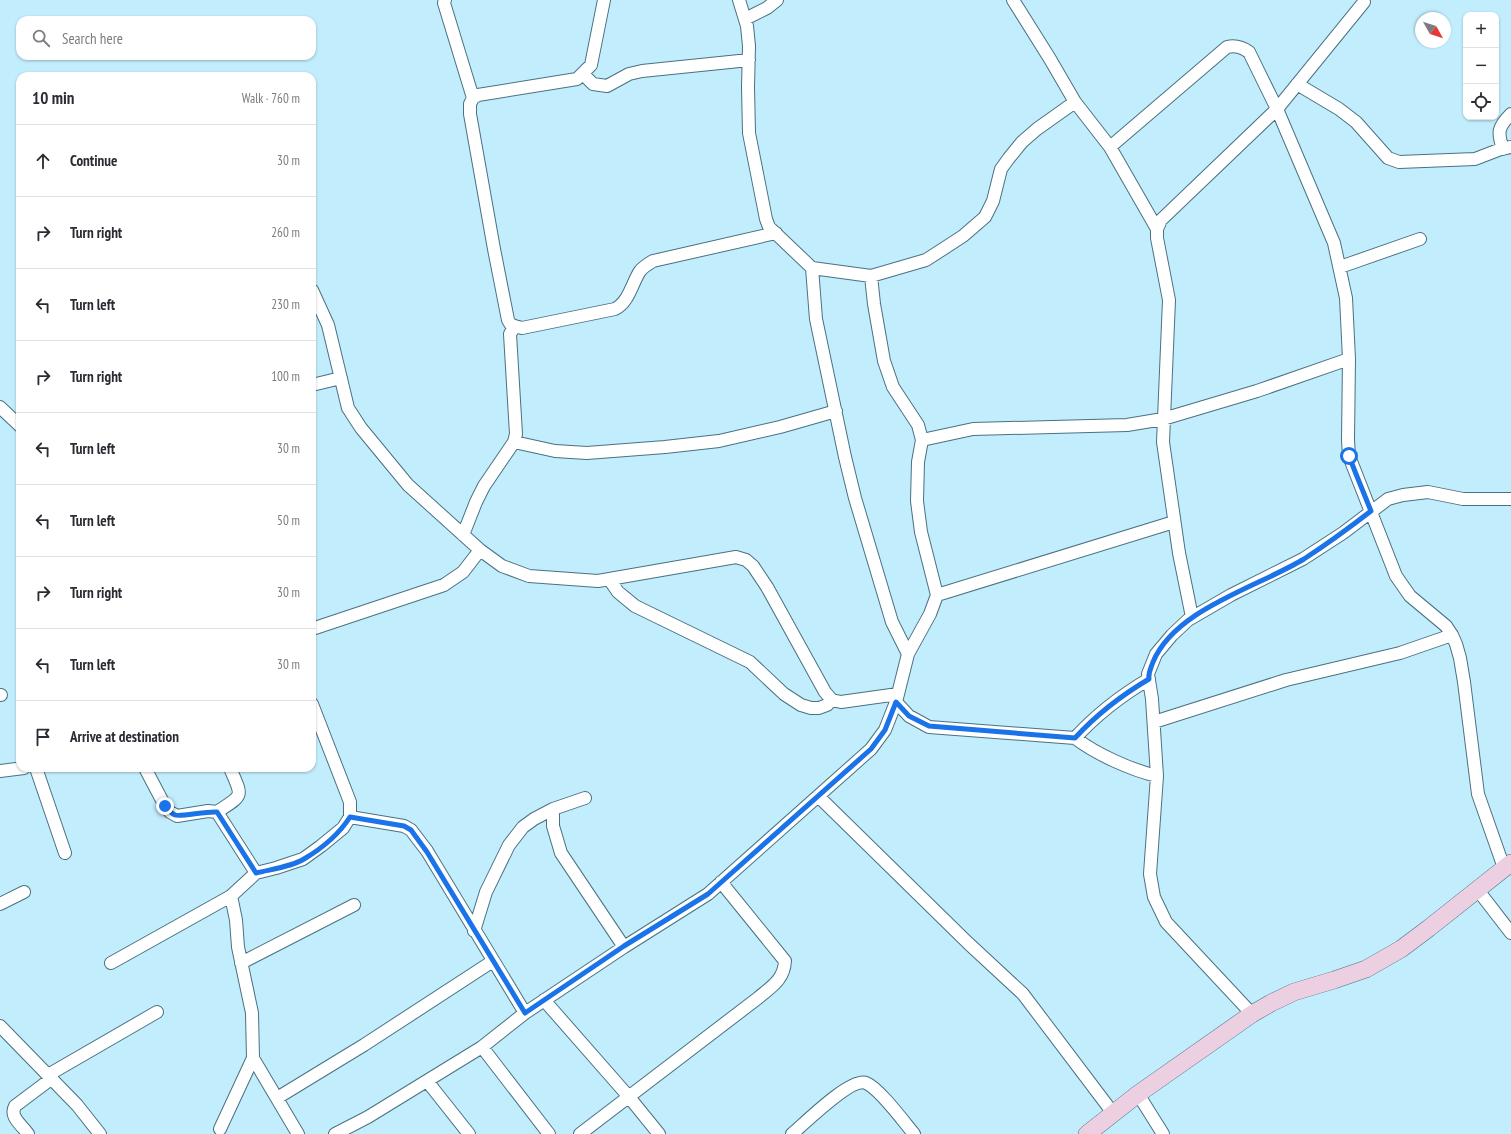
<!DOCTYPE html>
<meta charset="utf-8">
<style>
body{margin:0;font-family:"PT Sans Narrow",sans-serif;background:#f7f7f7;color:#2b2b33}
.controls{position:absolute;right:12px;top:12px;display:grid;overflow:hidden;border-radius:8px;box-shadow:0 1px 3px #0004}
.controls button{width:36px;height:36px;display:grid;place-items:center;padding:0;border:0;border-bottom:1px solid #e1e1e2;background:#fff;color:#2b2b33;font:20px sans-serif}
.compass{position:absolute;left:1415px;top:12px;width:36px;height:36px;border-radius:50%;background:#fff;box-shadow:0 1px 3px #0004;rotate:129deg}
.stop{position:absolute;width:12px;height:12px;margin:-9px;border:3px solid #1a73e8;border-radius:50%;background:#fff}
.stop.end{background:#1a73e8;border-color:#fff;box-shadow:0 1px 4px #0008}
.list{margin:0;padding:0;list-style:none}
h2{display:flex;justify-content:space-between;align-items:center;height:52px;margin:0;padding:0 16px;font-size:17px}
h2 small{font-size:13px;font-weight:400;color:#7c7c81}
.list li{display:grid;grid-template-columns:26px 1fr auto;gap:12px;align-items:center;box-sizing:border-box;height:72px;padding:0 16px;border-top:1px solid #e1e1e2}
.list b{display:block;font-size:15px;white-space:nowrap}
.list em{font-size:13px;font-style:normal;color:#7c7c81}
.icon{flex:none;width:22px;height:22px;fill:none;stroke:currentColor;stroke-width:2;stroke-linecap:round;stroke-linejoin:round}
.map{position:relative;flex:none;width:1511px;height:1134px;overflow:hidden}
.search{position:absolute;background:#fff;box-shadow:0 1px 3px #0004;left:16px;top:16px;width:300px;height:44px;display:flex;align-items:center;gap:10px;box-sizing:border-box;padding:0 14px;border-radius:12px;color:#7c7c81;font-size:15px}
.panel{position:absolute;background:#fff;box-shadow:0 1px 3px #0004;left:16px;top:72px;width:300px;height:700px;border-radius:12px}
.map>svg:first-child{display:block}
</style>
<div class="map">
<svg width="1511" height="1134" viewBox="0 0 1511 1134">
<rect width="100%" height="100%" fill="#c2edfd"/>
<g fill="none" stroke-linecap="round" stroke-linejoin="round">
<defs>
<path id="street" d="M445,0L444,3L473,98
M604,0L591,65L577,79L478,95L473,98L470,104V114L494,249L508,320L511,325L522,328L615,309C629,302 632,283 640,271C643,267 648,264 653,261L776,233
M739,0L747,26L749,46L748,87L749,133L766,219L769,227L812,268L871,276L926,260L963,236L985,217L993,201L1001,169L1009,158L1022,142L1037,129L1075,102L1050,59L1013,0
M745,19L767,8L777,0
M583,74L593,84L607,86L629,74L642,71L749,60
M1297,84L1339,109L1356,122L1388,158L1399,162L1475,159L1501,149L1511,147
M1075,102L1110,147L1157,229
M1110,147L1227,47C1236,45 1242,47 1249,52L1277,109L1334,243L1346,298L1349,359L1348,440L1349,456L1396,576L1410,596L1446,626L1452,635L1456,644L1460,658L1464,682L1478,794L1504,868
M1503,149C1497,132 1498,127 1511,114
M1340,267L1420,239
M812,268L816,319L845,457L855,498L892,622L908,654
M312,290L328,325L348,408L361,428L408,485L480,550
M312,385L341,378
M0,407L20,426
M922,440L973,429L1127,425L1163,419L1257,391L1349,359
M514,442L555,451L587,453L665,447L719,441L780,427L836,411
M463,535L476,502L484,486L514,442L516,434L510,334L515,326
M609,579L618,592L635,606L750,662L784,694L801,705L811,708H819L827,705L832,700
M937,595L1174,522
M1192,617L1179,553L1163,442L1169,300L1157,238V229L1161,220L1277,109L1364,2
M312,629L444,585L463,572L480,550L502,566L529,576L598,581L736,557L746,560L753,566L767,587L825,692L832,700L841,702L898,694
M0,695H1
M896,702L909,716L929,727L1075,738C1096,715 1122,695 1149,679
M1154,722L1286,680L1400,653L1452,635
M1075,738C1096,754 1131,770 1157,776
M36,768L65,853
M145,768L165,806L170,812L177,816L208,811L217,812L256,873
M0,771L24,768
M818,796L968,943L1023,994L1113,1113
M553,809V826L561,853L624,947
M217,812C244,794 243,798 230,768
M350,817L404,826L411,830L427,851L525,1013
M1477,889L1511,933
M0,904L24,892
M474,931L486,892L509,845L523,827L534,819L553,809L585,798
M111,963L231,896
M241,963L354,905
M544,1000L629,1097L659,1134
M1252,1014L1166,922L1154,897L1150,874L1157,776L1152,699L1148,674L1156,654L1172,635L1188,620L1231,595L1303,559L1343,533L1388,499L1403,495L1428,492L1463,499H1511
M0,1026L77,1105L100,1134
M482,1047L549,1134
M253,1058L298,1134
M48,1075L157,1012
M427,1081L469,1134
M1138,1094L1163,1134
M277,1098L364,1045L493,961
M220,1129L253,1058L252,1013L238,947L236,920L231,896L256,873L276,868L303,859L321,846L343,828L350,817V802L312,704
M28,1134C22,1125 9,1117 15,1106L51,1079
M335,1134L368,1117L482,1047L525,1013L624,947L708,894L871,749L885,730L896,702L908,654L930,614L937,595L921,532L917,501L918,462L922,440L918,425L893,387L884,361L874,304L871,276
M580,1134L758,998C771,987 784,980 785,961L721,882
M792,1134C804,1124 851,1077 866,1083C879,1088 904,1122 914,1134"/>
<path id="secondary" d="M1087,1134L1138,1094L1252,1014L1271,1003L1294,992L1334,980L1366,969L1401,949L1429,928L1511,863"/>
</defs>
<!-- street casing -->
<use href="#street" stroke="#4a7180" stroke-width="14"/>
<!-- secondary casing -->
<use href="#secondary" stroke="#4a7180" stroke-width="18"/>
<!-- street -->
<use href="#street" stroke="#fff" stroke-width="12"/>
<!-- secondary -->
<use href="#secondary" stroke="#eccfe1" stroke-width="17"/>
</g>
<g fill="none" stroke-linecap="round" stroke-linejoin="round">
<!-- route -->
<path stroke="#1a73e8" stroke-width="5" d="M165,806C168,810 171,813 175,815C180,817 207,811 217,812L256,873C272,869 291,867 304,859C321,849 339,834 350,817L404,826L411,830L427,852L525,1013L624,946L708,894L871,749L885,730L896,702L909,716L929,726L1075,738C1096,715 1122,695 1149,679C1148,673 1151,668 1153,662C1175,609 1258,587 1304,559C1327,544 1349,528 1371,511L1356,474L1349,456"/>
</g>
</svg>
<div class="controls">
<button>+</button>
<button>−</button>
<button><svg class="icon" aria-label="locate" viewBox="0 0 24 24"><circle cx="12" cy="12" r="6"/><path d="M12 2v4M12 18v4M2 12h4M18 12h4"/></svg></button>
</div>
<svg class="compass" viewBox="-18 -18 36 36"><path d="M0-13l5 13h-10z" fill="#e53935"/><path d="M0 13l5-13h-10z" fill="#7c7c81"/></svg>
<div class="stop" style="left:1349px;top:456px"></div>
<div class="stop end" style="left:165px;top:806px"></div>
<div class="search"><svg class="icon" aria-label="search" viewBox="0 0 24 24"><circle cx="10" cy="10" r="6"/><path d="M15 15l6 6"/></svg>Search here</div>
<section class="panel">
<h2>10 min<small>Walk · 760 m</small></h2>
<ul class="list">
<li><svg class="icon" aria-label="ahead" viewBox="0 0 24 24"><path d="M12 20V5M6 11l6-6 6 6"/></svg><div><b>Continue</b></div><em>30 m</em></li>
<li><svg class="icon" aria-label="right" viewBox="0 0 24 24"><path d="M7 20v-9h11M14 6l5 5-5 5"/></svg><div><b>Turn right</b></div><em>260 m</em></li>
<li><svg class="icon" aria-label="left" viewBox="0 0 24 24"><path d="M17 20v-9H6M10 6l-5 5 5 5"/></svg><div><b>Turn left</b></div><em>230 m</em></li>
<li><svg class="icon" aria-label="right" viewBox="0 0 24 24"><path d="M7 20v-9h11M14 6l5 5-5 5"/></svg><div><b>Turn right</b></div><em>100 m</em></li>
<li><svg class="icon" aria-label="left" viewBox="0 0 24 24"><path d="M17 20v-9H6M10 6l-5 5 5 5"/></svg><div><b>Turn left</b></div><em>30 m</em></li>
<li><svg class="icon" aria-label="left" viewBox="0 0 24 24"><path d="M17 20v-9H6M10 6l-5 5 5 5"/></svg><div><b>Turn left</b></div><em>50 m</em></li>
<li><svg class="icon" aria-label="right" viewBox="0 0 24 24"><path d="M7 20v-9h11M14 6l5 5-5 5"/></svg><div><b>Turn right</b></div><em>30 m</em></li>
<li><svg class="icon" aria-label="left" viewBox="0 0 24 24"><path d="M17 20v-9H6M10 6l-5 5 5 5"/></svg><div><b>Turn left</b></div><em>30 m</em></li>
<li><svg class="icon" aria-label="arrive" viewBox="0 0 24 24"><path d="M6 21V4h12l-3 4 3 4H6"/></svg><div><b>Arrive at destination</b></div></li>
</ul>
</section>
</div>
